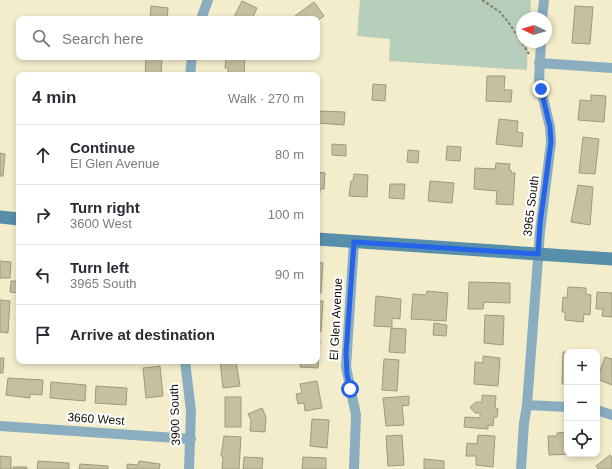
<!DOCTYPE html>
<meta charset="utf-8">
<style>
body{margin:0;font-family:Arial,sans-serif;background:#f7f7f7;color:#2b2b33}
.controls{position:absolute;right:12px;bottom:12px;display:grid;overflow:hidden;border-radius:8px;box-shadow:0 2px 6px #0003}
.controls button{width:36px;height:36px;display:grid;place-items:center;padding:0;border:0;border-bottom:1px solid #e1e1e2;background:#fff;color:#2b2b33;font:20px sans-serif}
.compass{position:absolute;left:516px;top:12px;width:36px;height:36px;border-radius:50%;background:#fff;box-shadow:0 2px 6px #0003;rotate:274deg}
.stop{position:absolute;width:12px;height:12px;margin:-9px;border:3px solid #2563eb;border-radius:50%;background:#fff}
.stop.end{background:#2563eb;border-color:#fff;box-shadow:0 1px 4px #0008}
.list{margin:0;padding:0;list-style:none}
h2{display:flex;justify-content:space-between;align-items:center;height:52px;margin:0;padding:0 16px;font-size:17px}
h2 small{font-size:13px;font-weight:400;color:#7c7c81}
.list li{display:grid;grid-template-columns:26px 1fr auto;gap:12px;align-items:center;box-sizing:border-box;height:60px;padding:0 16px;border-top:1px solid #e1e1e2}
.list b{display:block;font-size:15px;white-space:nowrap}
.list p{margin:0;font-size:13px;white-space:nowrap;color:#7c7c81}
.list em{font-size:13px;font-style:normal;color:#7c7c81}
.icon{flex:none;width:22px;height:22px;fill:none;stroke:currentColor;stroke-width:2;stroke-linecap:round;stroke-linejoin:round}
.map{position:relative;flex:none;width:612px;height:469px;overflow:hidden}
.search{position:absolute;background:#fff;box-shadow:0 2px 6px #0003;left:16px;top:16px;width:304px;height:44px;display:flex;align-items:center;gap:10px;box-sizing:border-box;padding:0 14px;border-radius:8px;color:#7c7c81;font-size:15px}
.panel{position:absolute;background:#fff;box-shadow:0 2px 6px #0003;left:16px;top:72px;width:304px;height:292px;border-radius:8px}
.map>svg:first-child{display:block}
</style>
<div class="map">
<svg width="612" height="469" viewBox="0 0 612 469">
<rect width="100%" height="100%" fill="#f3edcc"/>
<!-- green -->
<path fill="#b7ceba" d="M360,0H531L530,18H522V42H528L527,70L389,61L390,39L357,36Z"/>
<!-- building -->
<path fill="#c6c0a0" stroke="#9f9a7b" d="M242,1L257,8L252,19H233Z
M314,2L324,16L317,21V19H291Z
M151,6L168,8L167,19H150Z
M575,6L593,7L590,44L572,43Z
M146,57H162L161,75H145Z
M226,57L245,58L244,75H228V68H225Z
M487,76H505L504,90H512L511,102L486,101Z
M373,84L386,85L385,101L372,100Z
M591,95L606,96L604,122L578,120L580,100L591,101Z
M318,111L345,112L344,125L317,123Z
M499,119L518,121L517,132L523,133L522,147L496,144Z
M583,137L599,139L595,174L579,173Z
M332,144L346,145V156L332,155Z
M447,146L461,147L460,161L446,160Z
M408,150L419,151L418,163L407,162Z
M0,153L5,154L3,176H0Z
M496,163L510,164L509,170H511V173H515L513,205L496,204L497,191L474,189L475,168L495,169Z
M317,172L325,173L324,189H320V193H317Z
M354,174L368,175L367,197L349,196L351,181H353Z
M430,181L454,183L452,203L428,201Z
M390,184H405L404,199L389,198Z
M578,185L593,187L590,225L571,222Z
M0,261L11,262L10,278H0Z
M317,262L323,263L321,293H317Z
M11,281H19V293L10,292Z
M469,282L510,283V303L484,302L483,309H468Z
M568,287L586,288V294L591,295L590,315L584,314L583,322L565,320V312H562L563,297L567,298Z
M427,291L448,293L446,321L411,319L413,294L426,295Z
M597,292L612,293V317L602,316L603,309H596Z
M376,296L401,299L400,319L392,318V327L374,326Z
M0,300L10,301L8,333L0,332Z
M317,301H323L321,332H317Z
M485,315L504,316L503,345L484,343Z
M434,323L447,325L446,336L433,335Z
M391,328L406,329L405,353L389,352Z
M317,340H320L318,368L300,367L301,361H317Z
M563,352H571H567V384H562Z
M483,356L500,358L498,386L474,384L475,362L483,363Z
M605,357L612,359V385L597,379Z
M0,358H4L3,373H0Z
M384,359L399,360L397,391L382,390Z
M220,361H236L240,386L223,388Z
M160,366L163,396L146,398L143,368Z
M8,378L43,380L42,395L30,394V398L6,395Z
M317,381L322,408L305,411L304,403L298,404L296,394L302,393L300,384Z
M51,382L86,385L85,401L50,398Z
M96,386L127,388L126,405L95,403Z
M482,395L496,396L495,408L498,409L497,417H494L493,426L488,425V429L464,427L465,417L480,418V413H475L470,407L476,402H482Z
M409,396V405L402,406L404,425L386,426L383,398Z
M225,397H241V427H225Z
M262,408L266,417L265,432L250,431L251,420L248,414Z
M312,419L329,420L327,448L310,446Z
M567,432V454H573L549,455L548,436H557V433Z
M402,435L404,465L388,466L386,436Z
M478,435L495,436L493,467L476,465V456H466L467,443L477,444Z
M224,436L241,437L239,469H222L223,457L221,456Z
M610,455L612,458V469H598L596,466Z
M0,456L11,457V469H0Z
M244,457L263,458L262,469H243Z
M303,457L326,458V469H302Z
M424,459L444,461V469H424Z
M38,461L69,463V469H37Z
M139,461L160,464L159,469H127V464L138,465Z
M80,464L108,466V469H79Z
M13,467H27V469H13Z"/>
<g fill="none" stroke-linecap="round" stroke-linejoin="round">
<!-- path -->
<path stroke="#817d68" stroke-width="2" stroke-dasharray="3 2" stroke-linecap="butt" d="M482,0L500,12L509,23L529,54"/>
<!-- street -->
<path stroke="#8aaec0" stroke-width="10" d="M542,18L544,0
M201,19L208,0
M539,63L612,68
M190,75L192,57
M185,361L191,411L189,469
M527,405L567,407
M597,410L612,415
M0,426L191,439
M354,469L356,415L346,367L354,242
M521,469L524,423L527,405L540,232L551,142L550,127L539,81L541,42"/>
<!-- secondary -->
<path stroke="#578eaa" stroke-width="13" d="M0,217L19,219
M317,239L612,259"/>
</g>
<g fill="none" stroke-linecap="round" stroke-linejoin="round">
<!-- route -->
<path stroke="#2563eb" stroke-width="5" d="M350,389L347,374L346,354L354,242L538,254L540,224L551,142L550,127L541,89"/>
</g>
<g text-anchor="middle" stroke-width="4" stroke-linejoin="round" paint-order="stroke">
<!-- street labels -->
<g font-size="12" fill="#0e0c03" stroke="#fff">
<text transform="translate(531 206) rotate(-83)" y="4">3965 South</text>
<text transform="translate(336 319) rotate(-87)" y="4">El Glen Avenue</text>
<text transform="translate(175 415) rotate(-92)" y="4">3900 South</text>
<text transform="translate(96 419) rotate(4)" y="4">3660 West</text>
</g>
</g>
</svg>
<div class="controls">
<button>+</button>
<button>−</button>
<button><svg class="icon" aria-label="locate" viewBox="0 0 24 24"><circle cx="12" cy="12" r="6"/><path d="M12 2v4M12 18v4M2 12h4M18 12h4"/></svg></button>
</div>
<svg class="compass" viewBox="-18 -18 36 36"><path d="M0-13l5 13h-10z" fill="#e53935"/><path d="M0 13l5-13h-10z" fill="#7c7c81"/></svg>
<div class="stop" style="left:350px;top:389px"></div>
<div class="stop end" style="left:541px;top:89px"></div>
<div class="search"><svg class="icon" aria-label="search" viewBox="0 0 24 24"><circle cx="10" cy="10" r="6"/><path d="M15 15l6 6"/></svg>Search here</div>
<section class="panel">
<h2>4 min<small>Walk · 270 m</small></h2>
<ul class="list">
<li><svg class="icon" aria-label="ahead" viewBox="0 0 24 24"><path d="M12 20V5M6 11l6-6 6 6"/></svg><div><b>Continue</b><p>El Glen Avenue</p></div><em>80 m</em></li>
<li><svg class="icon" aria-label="right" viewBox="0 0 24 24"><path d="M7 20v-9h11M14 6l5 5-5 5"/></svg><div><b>Turn right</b><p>3600 West</p></div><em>100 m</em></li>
<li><svg class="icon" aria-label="left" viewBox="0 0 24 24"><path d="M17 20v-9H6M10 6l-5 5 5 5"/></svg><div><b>Turn left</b><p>3965 South</p></div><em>90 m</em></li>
<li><svg class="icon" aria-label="arrive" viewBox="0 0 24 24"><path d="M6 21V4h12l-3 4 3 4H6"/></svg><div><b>Arrive at destination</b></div></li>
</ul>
</section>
</div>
